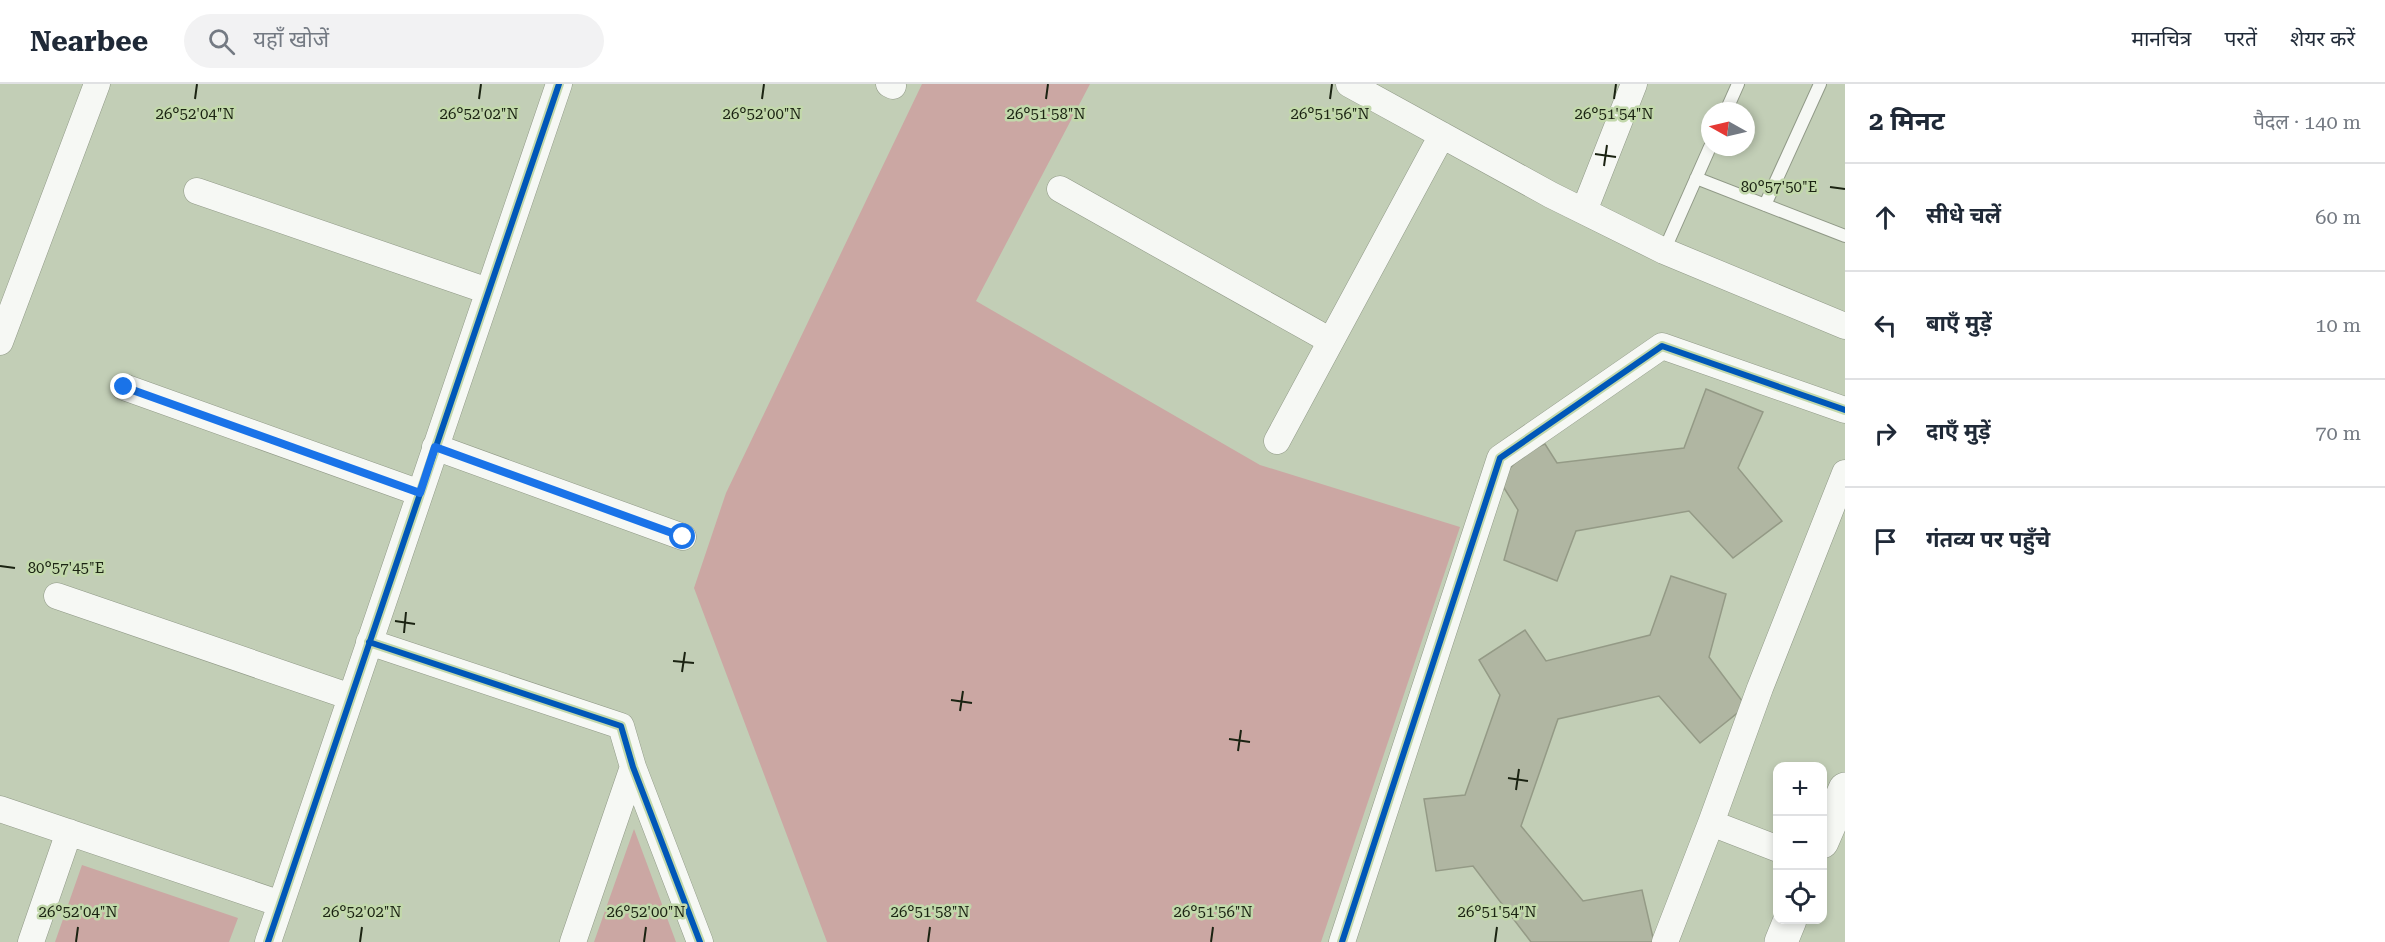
<!DOCTYPE html>
<html lang="hi">
<meta charset="utf-8">
<style>
body{margin:0;font-family:"Roboto Serif","Noto Sans Devanagari",serif;background:#f2f2f3;color:#1f2937}
.controls{position:absolute;right:18px;bottom:18px;display:grid;overflow:hidden;border-radius:12px;box-shadow:0 3px 9px #0003}
.controls button{width:54px;height:54px;display:grid;place-items:center;padding:0;border:0;border-bottom:2px solid #e0e1e3;background:#fff;color:#1f2937;font:30px sans-serif}
.compass{position:absolute;left:1701px;top:18px;width:54px;height:54px;border-radius:50%;background:#fff;box-shadow:0 3px 9px #0003;rotate:278deg}
.stop{position:absolute;width:18px;height:18px;margin:-14px;border:4px solid #1a73e8;border-radius:50%;background:#fff}
.stop.end{background:#1a73e8;border-color:#fff;box-shadow:0 2px 6px #0008}
.list{margin:0;padding:0;list-style:none}
h2{display:flex;justify-content:space-between;align-items:center;height:78px;margin:0;padding:0 24px;font-size:26px}
h2 small{font-size:20px;font-weight:400;color:#747a83}
.list li{display:grid;grid-template-columns:39px 1fr auto;gap:18px;align-items:center;box-sizing:border-box;height:108px;padding:0 24px;border-top:2px solid #e0e1e3}
.list b{display:block;font-size:22px;white-space:nowrap}
.list em{font-size:20px;font-style:normal;color:#747a83}
.icon{flex:none;width:33px;height:33px;fill:none;stroke:currentColor;stroke-width:2;stroke-linecap:round;stroke-linejoin:round}
.map{position:relative;flex:none;width:1845px;height:858px;overflow:hidden}
header{display:flex;align-items:center;gap:36px;box-sizing:border-box;height:84px;padding:0 30px;background:#fff;border-bottom:2px solid #e0e1e3}
header strong{font-size:28px}
nav{display:flex;gap:33px;margin-inline-start:auto;font-size:21px}
.search{width:420px;height:54px;background:#f2f2f3;display:flex;align-items:center;gap:15px;box-sizing:border-box;padding:0 21px;border-radius:33px;color:#747a83;font-size:22px}
main{display:flex}
aside{flex:1;background:#fff}
.map>svg:first-child{display:block}
</style>
<header>
<strong>Nearbee</strong>
<div class="search"><svg class="icon" aria-label="search" viewBox="0 0 24 24"><circle cx="10" cy="10" r="6"/><path d="M15 15l6 6"/></svg>यहाँ खोजें</div>
<nav><a>मानचित्र</a><a>परतें</a><a>शेयर करें</a></nav>
</header>
<main>
<div class="map">
<svg width="1845" height="858" viewBox="0 0 1845 858">
<rect width="100%" height="100%" fill="#c2ceb6"/>
<!-- green -->
<path fill="#cba7a3" d="M922,0H1090L976,217L1260,381L1460,443L1321,858H827L694,504L726,409Z
M634,745L676,858H594Z
M82,781L238,834L229,858H55Z"/>
<!-- building -->
<path fill="#b0b6a2" stroke="#949a86" stroke-width="1.5" d="M1706,305L1763,328L1738,384L1782,437L1733,474L1689,427L1576,447L1557,497L1504,476L1518,426L1499,396L1525,368L1545,360L1557,379L1684,364Z
M1671,492L1726,510L1709,573L1746,622L1700,659L1659,612L1558,635L1521,742L1583,817L1642,806L1654,858H1531L1473,782L1436,787L1424,715L1465,711L1500,611L1479,576L1525,546L1546,577L1650,551Z"/>
<g fill="none" stroke-linecap="round" stroke-linejoin="round">
<defs>
<path id="lane" d="M1726,27L1738,0
M1696,94L1845,152
M1765,121L1820,0
M1664,167L1710,63"/>
<path id="street" d="M889,0L893,2
M1349,0L1551,111L1664,167L1845,242
M1060,105L1331,257
M197,107L488,207
M1584,127L1634,0
M0,258L97,0
M124,303L420,409
M1277,357L1442,51
M435,363L683,453
M57,512L351,613
M369,558L621,642L633,683L700,858
M0,725L281,820
M1778,765L1711,739L1760,604L1845,389
M31,858L69,748
M268,858L559,0
M573,858L633,683
M1342,858L1500,374L1662,262L1845,326
M1665,858L1711,739"/>
<path id="secondary" d="M1822,758L1845,705
M1781,858L1790,836"/>
</defs>
<!-- lane casing -->
<use href="#lane" stroke="#909987" stroke-width="14"/>
<!-- street casing -->
<use href="#street" stroke="#909987" stroke-width="27"/>
<!-- secondary casing -->
<use href="#secondary" stroke="#909987" stroke-width="34"/>
<!-- lane -->
<use href="#lane" stroke="#f6f8f4" stroke-width="12"/>
<!-- street -->
<use href="#street" stroke="#f6f8f4" stroke-width="26"/>
<!-- secondary -->
<use href="#secondary" stroke="#f6f8f4" stroke-width="33"/>
<defs>
<path id="cycleway" d="M369,558L621,642L633,683L700,858
M268,858L559,0
M1342,858L1500,374L1662,262L1845,326"/>
</defs>
<!-- cycleway casing -->
<use href="#cycleway" stroke="#c2d8ab" stroke-width="10"/>
<!-- cycleway -->
<use href="#cycleway" stroke="#0057b8" stroke-width="6"/>
</g>
<g fill="none" stroke-linecap="round" stroke-linejoin="round">
<!-- route -->
<path stroke="#1a73e8" stroke-width="8" d="M124,303L420,409L435,363L683,453"/>
</g>
<!-- ticks -->
<path fill="none" stroke="#1b2312" stroke-width="2" d="M195,15L197,0M479,15L481,0M762,15L764,0M1046,15L1048,0M1330,15L1332,0M1614,15L1616,0M1595,70L1616,73M1604,82L1607,61M1830,103L1845,105M0,482L15,484M395,537L415,540M404,549L406,528M673,577L694,579M682,588L685,568M951,616L972,619M960,627L963,607M1229,655L1250,658M1238,667L1241,646M1508,694L1528,697M1516,706L1519,685M76,858L78,843M360,858L362,843M644,858L646,843M928,858L930,843M1211,858L1213,843M1495,858L1497,843"/>
<g font-size="15" text-anchor="middle" fill="#1b2312" stroke="#c2d8ab" stroke-width="5" stroke-linejoin="round" paint-order="stroke">
<text x="195" y="35">26°52'04"N</text>
<text x="479" y="35">26°52'02"N</text>
<text x="762" y="35">26°52'00"N</text>
<text x="1046" y="35">26°51'58"N</text>
<text x="1330" y="35">26°51'56"N</text>
<text x="1614" y="35">26°51'54"N</text>
<text x="1779" y="108">80°57'50"E</text>
<text x="66" y="489">80°57'45"E</text>
<text x="78" y="833">26°52'04"N</text>
<text x="362" y="833">26°52'02"N</text>
<text x="646" y="833">26°52'00"N</text>
<text x="930" y="833">26°51'58"N</text>
<text x="1213" y="833">26°51'56"N</text>
<text x="1497" y="833">26°51'54"N</text>
</g>
</svg>
<div class="controls">
<button>+</button>
<button>−</button>
<button><svg class="icon" aria-label="locate" viewBox="0 0 24 24"><circle cx="12" cy="12" r="6"/><path d="M12 2v4M12 18v4M2 12h4M18 12h4"/></svg></button>
</div>
<svg class="compass" viewBox="-18 -18 36 36"><path d="M0-13l5 13h-10z" fill="#e53935"/><path d="M0 13l5-13h-10z" fill="#747a83"/></svg>
<div class="stop" style="left:683px;top:453px"></div>
<div class="stop end" style="left:124px;top:303px"></div>
</div>
<aside>
<h2>2 मिनट<small>पैदल · 140 m</small></h2>
<ul class="list">
<li><svg class="icon" aria-label="ahead" viewBox="0 0 24 24"><path d="M12 20V5M6 11l6-6 6 6"/></svg><div><b>सीधे चलें</b></div><em>60 m</em></li>
<li><svg class="icon" aria-label="left" viewBox="0 0 24 24"><path d="M17 20v-9H6M10 6l-5 5 5 5"/></svg><div><b>बाएँ मुड़ें</b></div><em>10 m</em></li>
<li><svg class="icon" aria-label="right" viewBox="0 0 24 24"><path d="M7 20v-9h11M14 6l5 5-5 5"/></svg><div><b>दाएँ मुड़ें</b></div><em>70 m</em></li>
<li><svg class="icon" aria-label="arrive" viewBox="0 0 24 24"><path d="M6 21V4h12l-3 4 3 4H6"/></svg><div><b>गंतव्य पर पहुँचे</b></div></li>
</ul>
</aside>
</main>
